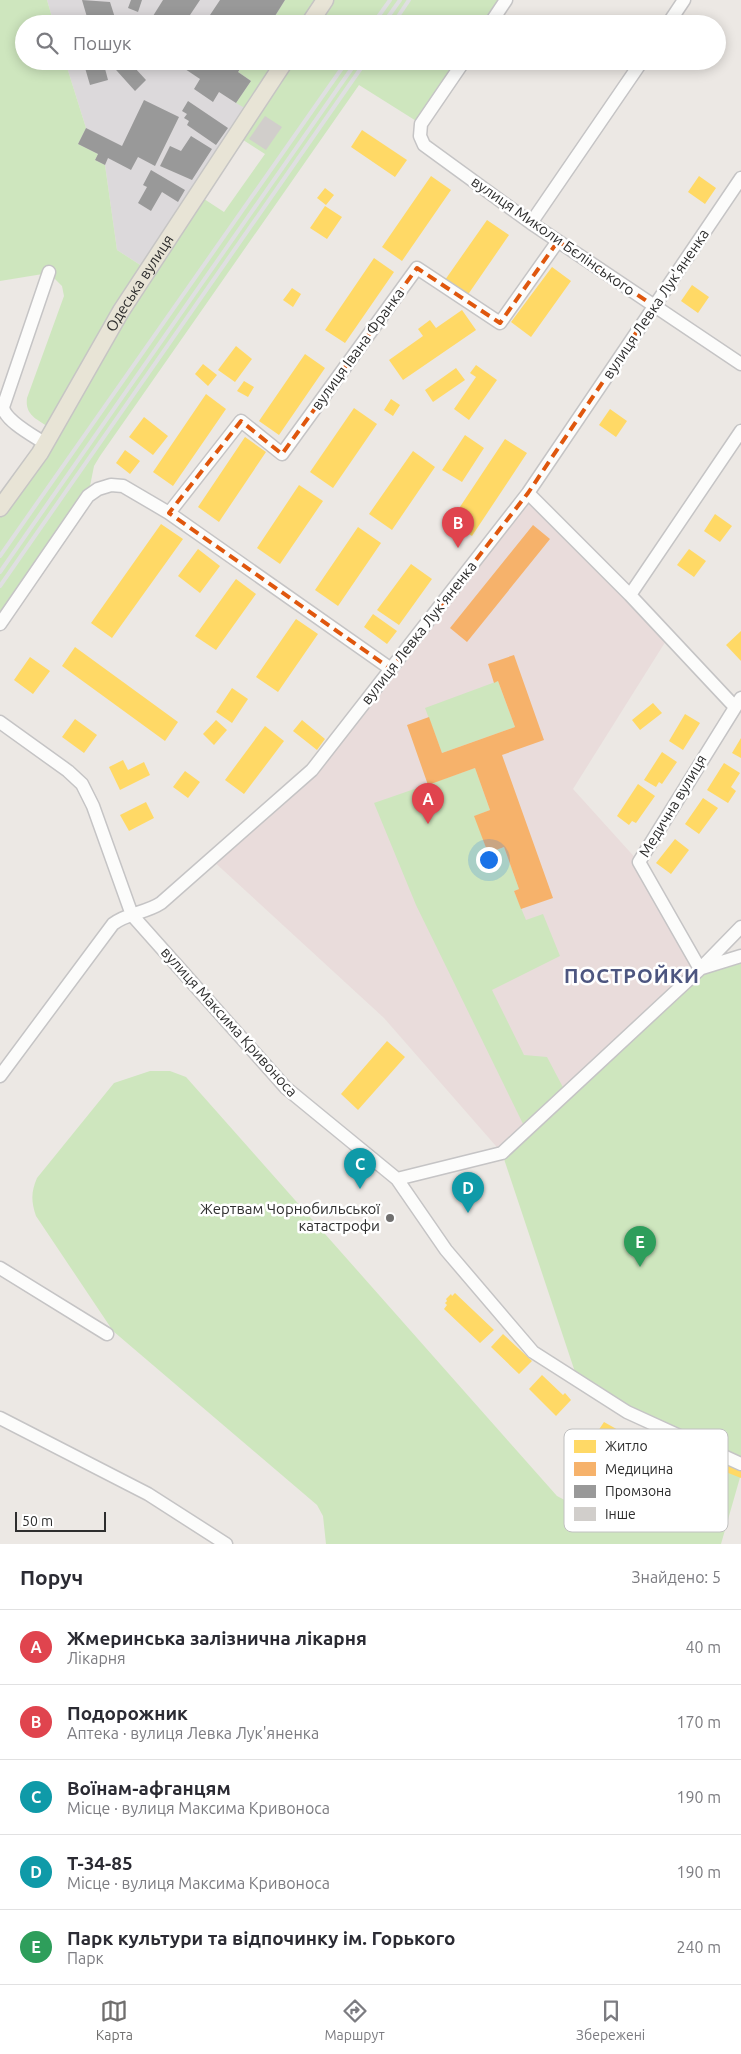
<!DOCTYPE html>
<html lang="uk">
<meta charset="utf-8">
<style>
body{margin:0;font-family:Ubuntu,sans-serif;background:#f2f2f3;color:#2b2b33}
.scale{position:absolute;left:15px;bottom:12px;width:91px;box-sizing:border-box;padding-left:5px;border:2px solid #2e2e2e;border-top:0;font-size:14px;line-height:18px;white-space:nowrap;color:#2e2e2e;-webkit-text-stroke:4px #fff;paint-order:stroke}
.you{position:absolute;left:488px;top:859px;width:18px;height:18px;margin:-12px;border:4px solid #fff;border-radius:50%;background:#1a73e8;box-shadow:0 0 0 8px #1a73e833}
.badge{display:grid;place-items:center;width:32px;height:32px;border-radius:50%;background:#706f6e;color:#fff;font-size:16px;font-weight:700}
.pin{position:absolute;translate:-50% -41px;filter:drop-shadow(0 1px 2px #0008)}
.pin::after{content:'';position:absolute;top:26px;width:18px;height:15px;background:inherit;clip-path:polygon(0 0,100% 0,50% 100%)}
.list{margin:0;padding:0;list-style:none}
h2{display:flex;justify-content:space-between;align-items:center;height:65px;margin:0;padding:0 20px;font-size:21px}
h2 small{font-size:16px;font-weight:400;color:#7c7c81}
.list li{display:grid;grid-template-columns:32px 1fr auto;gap:15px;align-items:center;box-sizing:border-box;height:75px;padding:0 20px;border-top:1px solid #e1e1e2}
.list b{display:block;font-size:19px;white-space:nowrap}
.list p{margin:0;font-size:16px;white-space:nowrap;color:#7c7c81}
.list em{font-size:16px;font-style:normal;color:#7c7c81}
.icon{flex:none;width:28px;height:28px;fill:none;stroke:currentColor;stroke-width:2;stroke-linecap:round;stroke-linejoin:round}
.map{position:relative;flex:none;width:741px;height:1544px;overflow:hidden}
.search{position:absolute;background:#fff;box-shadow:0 2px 12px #0003;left:15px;right:15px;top:15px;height:55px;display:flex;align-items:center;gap:12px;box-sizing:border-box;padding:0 18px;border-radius:28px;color:#7c7c81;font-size:19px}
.sheet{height:440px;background:#fff}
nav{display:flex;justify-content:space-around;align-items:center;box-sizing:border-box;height:70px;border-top:1px solid #e1e1e2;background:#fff;font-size:14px;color:#7c7c81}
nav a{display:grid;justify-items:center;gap:2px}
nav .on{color:#706f6e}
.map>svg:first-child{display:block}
</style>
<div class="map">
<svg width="741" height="1544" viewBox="0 0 741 1544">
<rect width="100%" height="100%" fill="#ece8e4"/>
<!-- industrial -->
<path fill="#dcd9db" d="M47,0H325L309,24H54Z
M65,61H285L148,270L117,250L105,165L95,160L98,154L78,144L86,128Z"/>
<!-- medical -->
<path fill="#e9dcdb" d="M528,493L669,636L573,789L639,862L700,969L502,1153L384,1018L211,859L312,770Z"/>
<!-- green -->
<path fill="#cee6be" d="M0,0H47L54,24H24V61H65L86,128L78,144L98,154L95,160L105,165L117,250L148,270L198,195L224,212L265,154L237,136L252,112L236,103L251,81L238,72L245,61H464L421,124L359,85L100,456L94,466L88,496L0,624V508L47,426C35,418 25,414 27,398L64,296L62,286L49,273L0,281Z
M285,0H506L490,24H270Z
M498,681L515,727L442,753L425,708Z
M475,768L490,810L475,816L488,853L504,847L519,889L514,891L526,920L543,914L560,956L492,990L524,1055L547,1057L566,1093L700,969L741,956V1474L721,1544H326L323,1516L317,1505L113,1331L36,1216C31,1201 31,1192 37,1178L114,1083L150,1071H170L186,1077L557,1496L610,1524H620L629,1520L686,1439L578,1381L502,1153L526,1130L416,905L374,803Z"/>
<!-- homes -->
<path fill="#ffd966" d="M362,130L407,160L395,177L351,147Z
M431,176L451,190L402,261L382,247Z
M699,176L716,188L705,204L688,192Z
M325,188L334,195L326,205L317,198Z
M325,206L342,217L327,239L310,228Z
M487,220L509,235L467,296L445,280Z
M374,258L394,272L345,343L325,330Z
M552,267L571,281L531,337L511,322Z
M692,285L709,297L698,313L681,301Z
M292,288L301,294L293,307L283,300Z
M462,310L476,330L403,380L389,360L423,336L418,329L430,320L436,328Z
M236,346L252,359L235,382L218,370Z
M305,354L325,368L279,435L259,421Z
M203,364L217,375L208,386L195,374Z
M476,365L497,380L469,420L454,409L476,377L470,373Z
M456,368L465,380L433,402L425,390Z
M244,381L254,387L248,397L237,391Z
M206,394L226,409L173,486L153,472Z
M391,399L400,405L393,416L384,410Z
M354,408L377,424L333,488L310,472Z
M610,409L627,421L616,437L599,425Z
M144,417L168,436L153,455L129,437Z
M465,435L484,448L462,482L442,470Z
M245,437L266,452L219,522L198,507Z
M505,439L527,453L472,536L450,522Z
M125,450L140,461L130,474L116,463Z
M413,451L435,467L392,530L369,514Z
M299,485L323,501L280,564L257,548Z
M715,514L732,526L720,542L704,531Z
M161,524L183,539L112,638L91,623Z
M358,527L381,543L338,606L315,590Z
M198,549L220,566L200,593L178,576Z
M689,549L706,561L694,577L677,565Z
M411,564L432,579L399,625L377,610Z
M236,579L256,594L216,650L195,636Z
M373,614L397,631L387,644L364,627Z
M296,619L318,634L278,692L256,677Z
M741,631V661L726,645Z
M75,647L178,722L165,741L62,666Z
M30,657L50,671L33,694L14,680Z
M232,688L248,699L232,723L216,712Z
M653,703L662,713L640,730L632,720Z
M685,714L700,723L683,750L669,741Z
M75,719L97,735L84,753L62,737Z
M216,720L227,730L214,745L203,734Z
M302,720L325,739L317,750L293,731Z
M265,726L284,741L244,794L225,780Z
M741,738V758L732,753Z
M662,752L677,762L662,784L659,782L656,787L644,780Z
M123,760L128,770L144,762L150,775L120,790L109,767Z
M724,763L740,773L731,787L736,791L728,803L707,790Z
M185,771L200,782L188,798L173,787Z
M638,784L655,796L636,823L632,821L629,825L617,816Z
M703,798L718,808L699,834L685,824Z
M146,802L154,818L129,831L120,815Z
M675,839L689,850L671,874L656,863Z
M387,1041L405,1057L358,1110L341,1094Z
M455,1293L494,1330L480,1343L444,1309L447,1305L445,1303L447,1301L446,1299L451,1294L452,1296Z
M503,1334L532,1361L519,1374L491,1347Z
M542,1375L563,1395L565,1393L571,1400L556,1416L529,1389Z
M604,1422L620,1431L581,1493L564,1482Z
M705,1456L741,1469V1478L703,1463Z"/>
<!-- health -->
<path fill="#f6b26b" d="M533,525L550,539L467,642L450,628Z
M514,655L544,740L502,755L553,898L521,909L514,891L519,889L504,847L488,853L474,816L490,810L475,768L428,785L407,725L429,717L442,753L515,727L498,681L494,683L488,664Z"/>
<!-- industry -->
<path fill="#999" d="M82,0L110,2L117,24H89Z
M131,0H142L138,12L128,8Z
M163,0H200L184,24H148Z
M220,0H285L270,24H204Z
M83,61H103L108,80L90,85Z
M108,61H132L134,67L146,80L135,91Z
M173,61H245L238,72L251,81L236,103L219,92L213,102L194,89L200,79Z
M144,100L179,117L155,166L138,157L131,170L108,158L105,165L95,160L98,154L78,144L86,128L122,146Z
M188,101L228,128L216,145L187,125L189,121L184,118L187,114L182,111Z
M191,136L212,149L192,180L160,166L170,146L181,151Z
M151,170L185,190L178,202L162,192L151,211L138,203L147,187L143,185Z"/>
<!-- building -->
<path fill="#d1cecb" d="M265,116L282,127L266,150L249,139Z"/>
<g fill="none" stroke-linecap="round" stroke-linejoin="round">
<defs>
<path id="minor" d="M490,24L506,0
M668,24L684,0
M464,61L421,124L420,136L424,145L531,223L741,364
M531,223L642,61
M46,444C34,436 5,421 3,407L49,272
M528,493L630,595L734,706
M169,513L241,421L282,454L417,268L500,323L558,241
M630,595L741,431
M0,624L88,496L98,489L111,485L123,486L169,513L391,669
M0,722L68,771L82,784L93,806L132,915L286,1088L397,1179L446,1250L533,1352L627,1412L741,1464
M702,968L741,956
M700,969L639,862L741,698
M0,1076L113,924C127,913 146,913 161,903L312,770L528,493L741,178
M397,1179L502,1153L700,969L741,927
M0,1268L107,1334
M0,1418L148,1494L226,1544"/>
<g id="major">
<path d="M309,24L325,0"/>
<path id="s1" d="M0,508L40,453L121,311L285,61"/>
</g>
</defs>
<!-- minor casing -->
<use href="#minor" stroke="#c5c4c5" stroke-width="15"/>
<!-- major casing -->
<use href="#major" stroke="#c6c5c4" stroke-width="19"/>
<!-- minor -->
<use href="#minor" stroke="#fcfcfb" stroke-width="12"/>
<!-- major -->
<use href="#major" stroke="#e8e4d6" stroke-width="16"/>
<!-- rail -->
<path stroke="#dfdfe1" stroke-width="4" d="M373,24L390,0
M383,24L400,0
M393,24L409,0
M0,556L347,61
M0,572L357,61
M0,586L366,61"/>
</g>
<!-- marked area -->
<path fill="none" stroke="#df570e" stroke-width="4" stroke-dasharray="10 6" stroke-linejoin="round" d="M558,241L654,306L528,493L391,669L169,513L241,421L282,454L417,268L500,323Z"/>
<!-- markers -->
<circle fill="#706f6e" stroke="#fff" stroke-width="2" cx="390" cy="1218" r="5"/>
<g text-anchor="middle" stroke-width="5" stroke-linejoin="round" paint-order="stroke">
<!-- street labels -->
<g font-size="15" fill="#2e2e2e" stroke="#fff">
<text transform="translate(553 236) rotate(35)" y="5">вулиця Миколи Бєлінського</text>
<text dy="5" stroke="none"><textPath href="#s1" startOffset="265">Одеська вулиця</textPath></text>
<text transform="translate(656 304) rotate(-56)" y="5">вулиця Левка Лук'яненка</text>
<text transform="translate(358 349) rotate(-54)" y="5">вулиця Івана Франка</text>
<text transform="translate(419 633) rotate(-52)" y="5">вулиця Левка Лук'яненка</text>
<text transform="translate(673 806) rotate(-59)" y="5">Медична вулиця</text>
<text transform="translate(229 1022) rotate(48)" y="5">вулиця Максима Кривоноса</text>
</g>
<!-- poi labels -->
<g font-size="15" fill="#2e2e2e" stroke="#fff" text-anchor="end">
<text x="380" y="1214">Жертвам Чорнобильської<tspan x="380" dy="17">катастрофи</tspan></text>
</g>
<!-- district labels -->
<g font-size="20" font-weight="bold" letter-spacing="1" fill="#4d5680" stroke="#fff">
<text x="632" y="983">ПОСТРОЙКИ</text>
</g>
</g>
<!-- legend -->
<rect x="564" y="1429" width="164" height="103" rx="8" fill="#fff" stroke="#c0c0c0" stroke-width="1"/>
<rect x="574" y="1440" width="22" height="13" fill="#ffd966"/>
<rect x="574" y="1462" width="22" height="14" fill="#f6b26b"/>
<rect x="574" y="1485" width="22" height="13" fill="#999"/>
<rect x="574" y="1507" width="22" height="14" fill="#d1cecb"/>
<g font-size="14" fill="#2e2e2e">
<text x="605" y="1451">Житло</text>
<text x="605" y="1474">Медицина</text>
<text x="605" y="1496">Промзона</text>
<text x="605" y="1519">Інше</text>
</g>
</svg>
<div class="scale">50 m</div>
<div class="you"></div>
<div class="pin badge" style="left:428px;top:824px;background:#e0444e">A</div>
<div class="pin badge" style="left:458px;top:548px;background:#e0444e">B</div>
<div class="pin badge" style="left:360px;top:1189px;background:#0f9aa8">C</div>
<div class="pin badge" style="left:468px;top:1213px;background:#0f9aa8">D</div>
<div class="pin badge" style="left:640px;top:1267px;background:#2e9e5b">E</div>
<div class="search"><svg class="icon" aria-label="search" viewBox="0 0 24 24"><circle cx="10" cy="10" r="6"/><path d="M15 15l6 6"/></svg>Пошук</div>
</div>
<section class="sheet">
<h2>Поруч<small>Знайдено: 5</small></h2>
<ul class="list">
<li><span class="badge" style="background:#e0444e">A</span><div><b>Жмеринська залізнична лікарня</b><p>Лікарня</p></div><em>40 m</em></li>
<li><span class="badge" style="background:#e0444e">B</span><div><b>Подорожник</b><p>Аптека · вулиця Левка Лук'яненка</p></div><em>170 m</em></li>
<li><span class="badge" style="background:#0f9aa8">C</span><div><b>Воїнам-афганцям</b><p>Місце · вулиця Максима Кривоноса</p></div><em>190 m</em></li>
<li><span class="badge" style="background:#0f9aa8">D</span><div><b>Т-34-85</b><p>Місце · вулиця Максима Кривоноса</p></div><em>190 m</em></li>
<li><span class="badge" style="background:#2e9e5b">E</span><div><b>Парк культури та відпочинку ім. Горького</b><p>Парк</p></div><em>240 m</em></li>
</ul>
</section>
<nav>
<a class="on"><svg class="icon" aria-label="map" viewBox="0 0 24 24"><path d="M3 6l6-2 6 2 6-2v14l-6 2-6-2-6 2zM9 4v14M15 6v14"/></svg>Карта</a>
<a><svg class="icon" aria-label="directions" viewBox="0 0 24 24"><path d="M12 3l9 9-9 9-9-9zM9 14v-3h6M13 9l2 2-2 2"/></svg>Маршрут</a>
<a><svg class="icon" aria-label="saved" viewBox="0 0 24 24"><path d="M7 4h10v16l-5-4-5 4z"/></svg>Збережені</a>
</nav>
